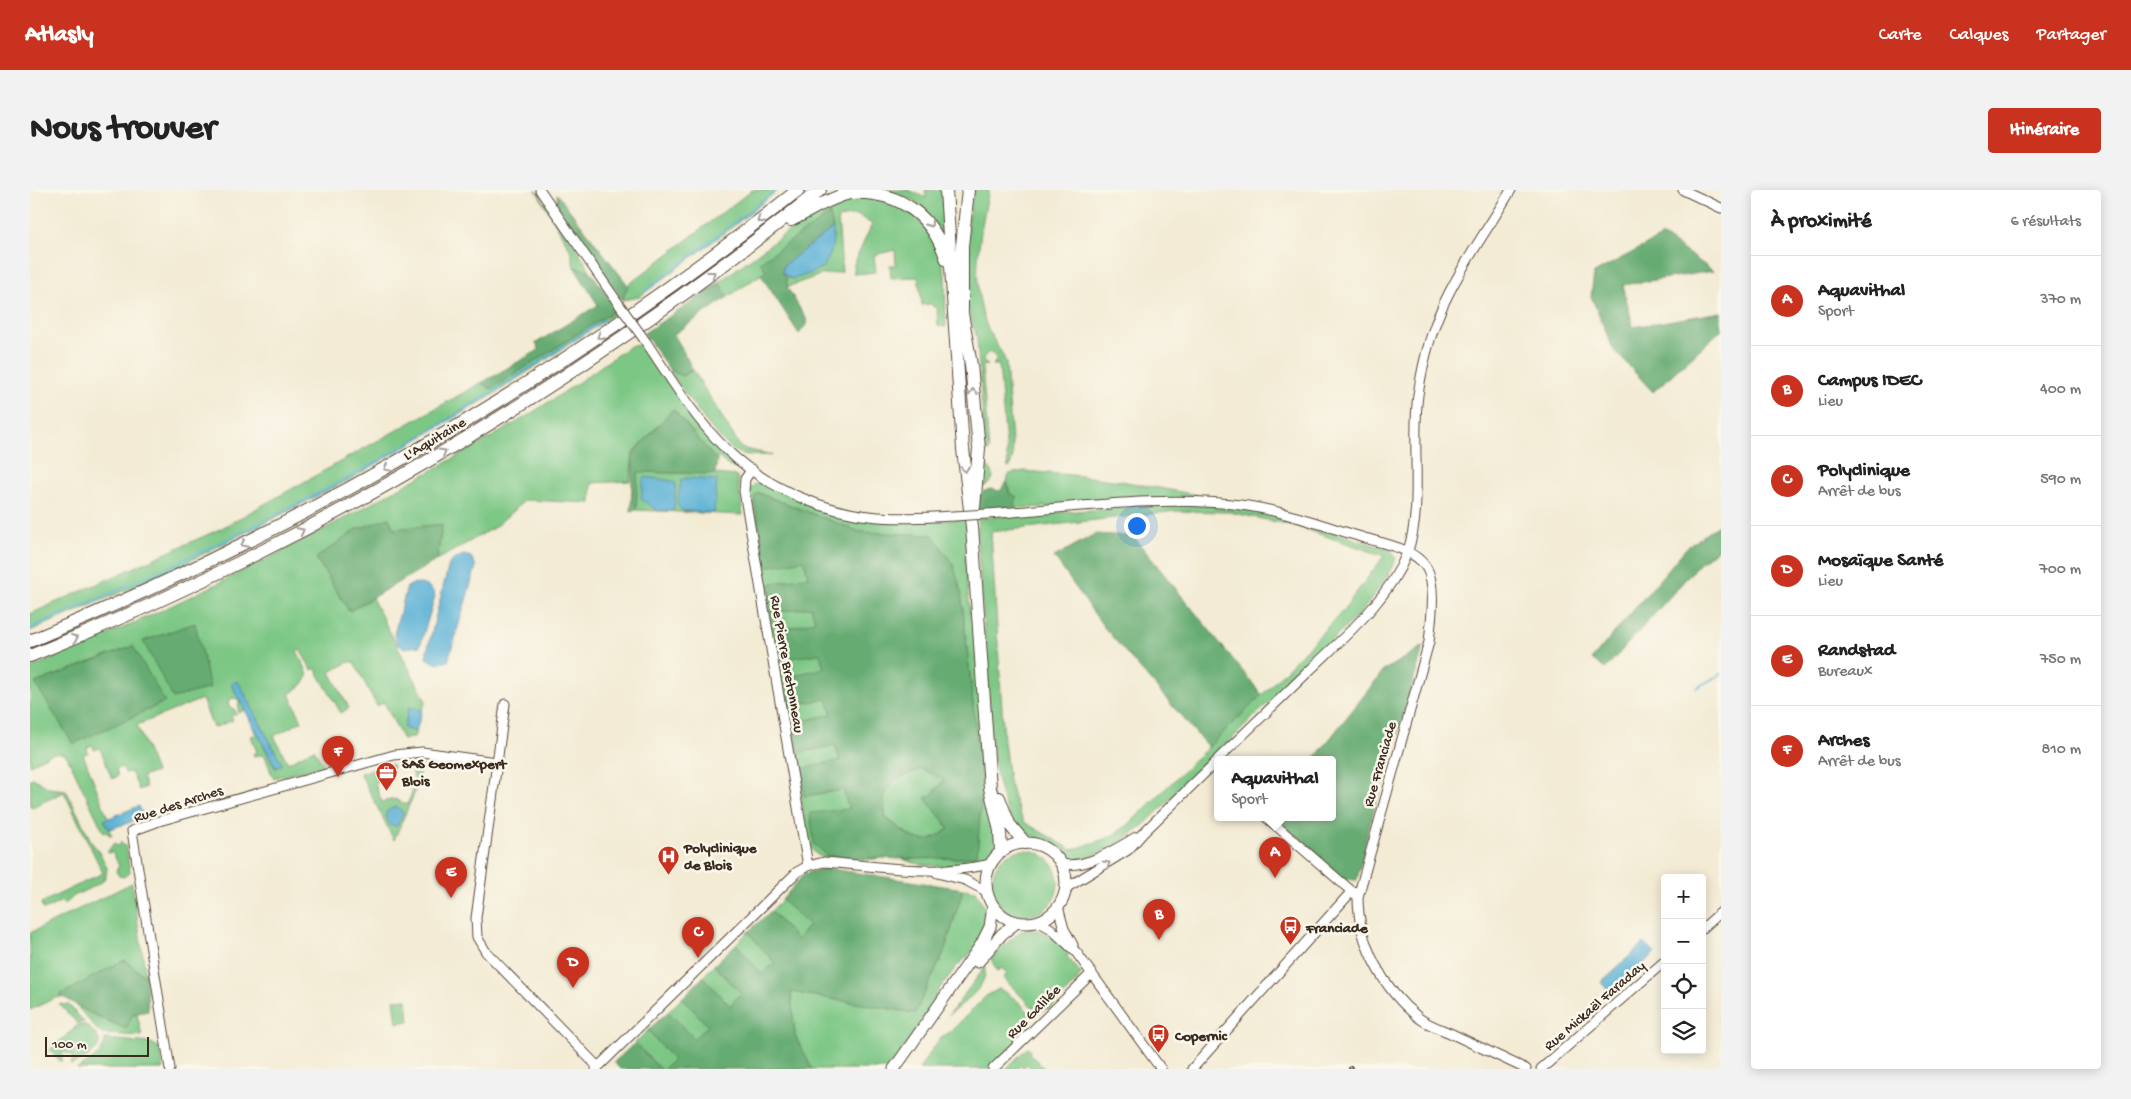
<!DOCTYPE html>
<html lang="fr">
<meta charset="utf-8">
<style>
body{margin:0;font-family:"Gochi Hand",sans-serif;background:#f2f2f2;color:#222}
.controls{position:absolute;right:15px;bottom:15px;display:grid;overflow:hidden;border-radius:5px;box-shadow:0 2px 12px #0003}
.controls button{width:45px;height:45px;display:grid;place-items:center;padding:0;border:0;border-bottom:1px solid #e0e0e0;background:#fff;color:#222;font:25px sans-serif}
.scale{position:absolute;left:15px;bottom:12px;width:104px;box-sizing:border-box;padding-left:5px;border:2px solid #3b2a1e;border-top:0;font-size:14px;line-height:18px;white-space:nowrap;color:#3b2a1e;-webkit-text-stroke:4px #fbf7ec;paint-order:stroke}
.you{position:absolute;left:1106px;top:335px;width:18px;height:18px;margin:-12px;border:4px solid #fff;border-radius:50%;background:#1a73e8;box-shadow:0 0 0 8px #1a73e833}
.badge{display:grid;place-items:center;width:32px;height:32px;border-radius:50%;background:#c8321e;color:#fff;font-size:16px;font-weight:700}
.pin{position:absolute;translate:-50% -41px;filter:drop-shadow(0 1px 2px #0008)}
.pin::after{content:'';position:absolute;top:26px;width:18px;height:15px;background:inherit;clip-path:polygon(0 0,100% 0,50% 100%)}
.popup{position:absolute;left:1184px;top:566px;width:122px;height:65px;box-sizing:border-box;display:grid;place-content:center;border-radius:5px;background:#fff;filter:drop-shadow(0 1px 4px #0005);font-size:16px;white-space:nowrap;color:#767676}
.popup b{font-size:19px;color:#222}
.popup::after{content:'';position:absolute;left:50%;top:100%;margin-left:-10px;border:10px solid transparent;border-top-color:#fff}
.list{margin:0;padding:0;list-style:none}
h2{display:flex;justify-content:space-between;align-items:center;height:65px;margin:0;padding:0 20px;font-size:21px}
h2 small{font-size:16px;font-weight:400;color:#767676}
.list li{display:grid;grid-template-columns:32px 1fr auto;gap:15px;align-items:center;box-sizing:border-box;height:90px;padding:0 20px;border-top:1px solid #e0e0e0}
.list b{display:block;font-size:19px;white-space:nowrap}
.list p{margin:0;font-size:16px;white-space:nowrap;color:#767676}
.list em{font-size:16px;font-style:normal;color:#767676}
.icon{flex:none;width:28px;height:28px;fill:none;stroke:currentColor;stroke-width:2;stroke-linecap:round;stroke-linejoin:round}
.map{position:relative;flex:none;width:1691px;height:879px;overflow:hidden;border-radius:5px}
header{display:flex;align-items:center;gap:30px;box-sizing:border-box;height:70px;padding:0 25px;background:#c8321e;color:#fff}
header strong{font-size:24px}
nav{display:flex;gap:28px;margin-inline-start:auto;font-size:18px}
.intro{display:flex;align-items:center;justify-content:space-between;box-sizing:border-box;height:120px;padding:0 30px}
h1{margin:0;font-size:35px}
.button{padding:12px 22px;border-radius:5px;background:#c8321e;color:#fff;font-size:18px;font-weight:700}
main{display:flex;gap:30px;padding:0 30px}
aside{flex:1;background:#fff;border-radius:5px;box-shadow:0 2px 12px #0003}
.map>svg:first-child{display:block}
</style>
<header>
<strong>Atlasly</strong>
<nav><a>Carte</a><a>Calques</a><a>Partager</a></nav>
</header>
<div class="intro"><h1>Nous trouver</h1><a class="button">Itinéraire</a></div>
<main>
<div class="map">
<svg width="1691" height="879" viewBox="0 0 1691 879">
<rect width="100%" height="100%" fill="#fbf7ec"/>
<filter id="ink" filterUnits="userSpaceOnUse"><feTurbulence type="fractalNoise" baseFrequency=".02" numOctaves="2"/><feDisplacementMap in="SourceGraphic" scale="10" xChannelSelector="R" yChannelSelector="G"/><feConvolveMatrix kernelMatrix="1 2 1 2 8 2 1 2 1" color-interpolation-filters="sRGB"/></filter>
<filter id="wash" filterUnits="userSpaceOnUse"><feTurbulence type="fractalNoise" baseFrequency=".0096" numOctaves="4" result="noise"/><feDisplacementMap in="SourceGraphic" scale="20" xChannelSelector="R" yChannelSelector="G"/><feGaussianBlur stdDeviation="1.12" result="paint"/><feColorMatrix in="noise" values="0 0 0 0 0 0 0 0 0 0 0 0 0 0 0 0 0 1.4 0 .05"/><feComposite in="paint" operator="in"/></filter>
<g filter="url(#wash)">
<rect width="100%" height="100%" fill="#f3ebd4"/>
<!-- green -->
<path fill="#7dc785" stroke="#5c7852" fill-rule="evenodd" d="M506,0L545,55L560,81L544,77L541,61Z
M722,0H748L701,38L609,107L592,110L598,95Z
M856,0H878L896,8L895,0H912L916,53L905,34L885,11Z
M944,0H959C950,42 940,92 956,134C960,146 969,156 974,168L976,173L983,266L980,277L978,278L969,175H963L967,169L962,163L959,162L953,168L954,172L958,175L952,176L959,261H955L947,148L939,123L935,100L939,22Z
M840,5L891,28L910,63L915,85L916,137L908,136L907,117H903L902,114L892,115L888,87L861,88L860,75H866L865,60L844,65L846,82L824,84V74L842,34L827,25L808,28L812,82L790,85L757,97L756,87L762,89L794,77L803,46L799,25L731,72L736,81L698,107L690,94L664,110L786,21L811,10Z
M587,119L589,121L467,202L319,290L134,384L0,441V424L190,339L451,193L462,198Z
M612,155L643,199L704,271L705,279L697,275L687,266V271L643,219L603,263L600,291L562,293L561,313L495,310L465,337L407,370L412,335L286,368L319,421L342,408L396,511L392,520L379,518L374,538L386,542L384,547L373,550L354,512L347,516L324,472H319L300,482L319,518L311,523L285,478L282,480L270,460L267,461C279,486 285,488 259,504L272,531L244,546L258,573L284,559L294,576L243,588L235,566L232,565L224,566L223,564L227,562L221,546L226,545L219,527L245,578L251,575L201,494L215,520L208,523L209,510L205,508L199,509L198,516L205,520L206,524L201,526L203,530L183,538L172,509L107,535L126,582L112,587L116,597L109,600L101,582L95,583L93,577L86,579L88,586L82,589L70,558L64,560L63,555L57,557L58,563L53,564L78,628L75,630L82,646L73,641L37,566C25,557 12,569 0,575V478C122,428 240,370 355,306C413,274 473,243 528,206C553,190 576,172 600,156Z
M639,179L652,186L663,180L711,258L742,265C731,265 717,267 707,262C688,253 652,199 639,179Z
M955,274C966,282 966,292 952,297Z
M994,281L1042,285L1091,291L1200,311L984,318L977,292L979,284Z
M607,282L685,284L707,286L713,325L606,320Z
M733,292L827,327L864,333L937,329L939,349L935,365L940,425L946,444L967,649C965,659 960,669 949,673C931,679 889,677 873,669L933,668L947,664L952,598L931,402L902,345L830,342L729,303L774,370L778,386L744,422L781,417L785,431L752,469L790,463L794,479L760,515L797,509L802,525L769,562L805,555L810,570L775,606L813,600L819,619L798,666L849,668C837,672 796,672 786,664C783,661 781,657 779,654L719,307V300L725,294Z
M1132,315L1188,316L1196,319L1203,317L1248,325L1357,359L1363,363L1366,369L1354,392L1332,421L1115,634L1083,657L1044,673C1033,669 1030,660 1021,654C1010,645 994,647 985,634C960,601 960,520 957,479C954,435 950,391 947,346L948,328ZM1146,321L1199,322L1266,336L1354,366L1311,423L1232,505L1098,635L1080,647L1042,660L994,632L986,614L979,591L974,551L961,342Z
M393,569L384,604L364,650L330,583L361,574L363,575L362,579L361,575L343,580L346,591H351L345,594L352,612L365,609L377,615C383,601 389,588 378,574L370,578L368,574L369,572Z
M892,579L914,590L903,605L895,607L919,638L905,650H886L855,627L854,608L864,590Z
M3,588L19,598L36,600L62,653L69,661L77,678L76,686L72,692L44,706L34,715L32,711L16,719H13L11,713L73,683L34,602L1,618L0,589Z
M90,652L96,656L100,683L93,687L89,686L86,681L89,675L82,662L78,663V661L84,653L88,656L91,654Z
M962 693a33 33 0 1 1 66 0a33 33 0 1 1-66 0Z
M102,693L116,787L94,770L31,805L34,807L25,808L0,820V743Z
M933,699L945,701L957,721L954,737L945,759L926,777L907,802L900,823L858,879H782L765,846L761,802L885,823L915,760Z
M752,710L780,735L767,750L741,721Z
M1008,740L1025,748L1039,762L1037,767L1051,783L1047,791L1021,818L1011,820L1002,817L973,788L977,784L972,778L967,781L961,769L970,759L991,741Z
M718,742L745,773L731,785L706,754Z
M684,775L711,803L700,816L673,787Z
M955,777C958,798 933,812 919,825Z
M969,799C978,803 996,816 1000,825C1002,831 1000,836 998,841L958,879H889L910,848L920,842L956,806Z
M652,808L679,836L664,848L638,822Z
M377,809L379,831L367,833L364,810Z
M29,814L39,815L54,832L47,833Z
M46,815L58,822L107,824L112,846L73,844L68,841Z
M48,835H56C60,839 68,845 69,851C70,862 49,872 41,875L43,865L33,862L31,872L20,860Z
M618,840L644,870L633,879H630L605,853Z
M75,849L121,853L130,858L133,879H47C59,872 74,865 75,849Z
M998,857L1001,861L999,863L1015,879H1002L997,874L993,878L991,875L986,879H976Z"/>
<!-- forest -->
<path fill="#66ac72" stroke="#506b48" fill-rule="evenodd" d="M527,4L598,95L592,110L527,18Z
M800,24L803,38L754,75L752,83L756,87L757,97L778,132L769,144L731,85L736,81L730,72Z
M1633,46L1683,81L1593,95L1603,137L1691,122V140L1623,202L1583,159L1561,106L1564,83Z
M544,77L560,81L587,119L461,199L451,193L509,160L506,153L568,115Z
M690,94L698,107L644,144L663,180L652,186L639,179L614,143Z
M643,219L687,271L685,284L608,282L606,320L601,321L603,264Z
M977,292L979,303L987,307L984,318L948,321L950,303L960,299L970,301Z
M728,303L830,342L903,345L924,376L931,402L952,598L947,665L933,668L873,669L798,666L784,654L780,623L819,619L813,600L774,606L771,579L810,570L805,555L769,563L763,533L802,524L797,509L760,515L756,487L794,478L790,464L752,469L747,441L785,431L781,417L743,423L739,394L778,386L774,370L736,377L724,307ZM892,579L914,590L903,604L895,608L919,638C892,662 879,645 855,627L854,608L864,590Z
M359,328L364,339L412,334L407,370L319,421L286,368L327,339Z
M1691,333V357L1671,372L1575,479L1562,469L1657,357Z
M1065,344L1103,346L1232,505L1178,557L1073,436L1024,367Z
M165,433L180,498L143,508L113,451Z
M103,456L135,512L43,554L5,493Z
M1394,456L1339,637L1327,690L1311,689L1263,645L1247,627H1302V569H1284L1354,480Z
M795,678L933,699L915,760L885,823L761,802L765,846L782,879H633L643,870L618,840L638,822L664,848L678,836L652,808L673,787L700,816L711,803L684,775L706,754L732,784L745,773L718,742L741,721L767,750L779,735L752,710L774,684Z
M94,770L116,787L118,821L103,824L96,839L58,822L30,805Z
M605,853L630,879H590L584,872Z"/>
<!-- water -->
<path fill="#59b0d6" stroke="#4a6d7a" d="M803,38C804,73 794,81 762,89L752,83L754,75Z
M615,287L643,291L646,293L644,320L628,321L611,309L613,291Z
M657,288L687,290L684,323L653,321L647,315L651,290Z
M434,365L441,367L446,376L418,471L408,474L396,468L397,461L419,374L426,368Z
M385,393C395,395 402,396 405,406L390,456L375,458L368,455L364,444L377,397Z
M208,491L252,574L246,578L201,494Z
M379,517L392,520L386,542L374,538Z
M109,616L114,628L79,639L74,630Z
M366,616L371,620L373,624L367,636L360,635L356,627V622Z
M1614,753L1625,763L1580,803L1571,792Z"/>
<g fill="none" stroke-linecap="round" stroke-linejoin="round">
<!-- stream -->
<path stroke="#59b0d6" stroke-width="2" d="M614,102L747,0
M0,438C107,394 212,344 314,290C403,242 489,185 574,130
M1666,498L1691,484"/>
</g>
</g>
<g filter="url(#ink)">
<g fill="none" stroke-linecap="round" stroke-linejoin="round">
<defs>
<path id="minor" d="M510,0L588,113
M1653,0L1691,18
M616,152C641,189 665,230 698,261C737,298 795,323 848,327C873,329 899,327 924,326
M722,279L715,289L714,301L778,676
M957,324C1042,318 1135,304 1218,316C1256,322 1292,335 1328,346C1349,353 1383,357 1396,377C1407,394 1401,432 1399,452L1328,707C1328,754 1353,799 1389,828C1398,835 1411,839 1420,843C1445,855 1471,867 1496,879
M475,514L446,728L447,747L456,762L568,877
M1188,569C1219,539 1250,509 1281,479C1315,446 1359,409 1377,363C1394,319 1381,254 1388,205C1393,170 1403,133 1420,101C1438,66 1461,34 1481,0
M1236,627L1326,705
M1031,674C1057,679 1085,659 1106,647
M907,683L935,690L956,701
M1036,698L1098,660L1113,643L1188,570
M1028,717L1034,739L1043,755
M1007,731L1020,738L1046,762L1131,879
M1672,739L1691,722
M140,879L102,641L129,631L364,565L392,562L466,572
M566,879L767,682L778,676L794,672C848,676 907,687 960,674
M963,879L1062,783
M1162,879L1322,701
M1511,879L1635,771"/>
<path id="major" d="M956 693a40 40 0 1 1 80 0a40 40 0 1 1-80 0Z
M948,772L972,744L987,732
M864,879L951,755L960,737L963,716"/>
<path id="highway" d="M916,0L933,259L942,337L960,598L970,641L971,661
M761,30C780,21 799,8 820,3C871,0 903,27 917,70
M930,112L941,175L949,258L944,318
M932,120V56L938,0
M0,451C276,337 534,186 768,0
M0,466C285,352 551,192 790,0
M969,608L979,634L995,653"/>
</defs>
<!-- minor casing -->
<use href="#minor" stroke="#574739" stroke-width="11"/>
<!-- major casing -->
<use href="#major" stroke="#574739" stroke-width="13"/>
<!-- highway casing -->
<use href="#highway" stroke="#574739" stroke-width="14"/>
<!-- minor -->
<use href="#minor" stroke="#fff" stroke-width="9"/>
<!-- major -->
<use href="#major" stroke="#fff" stroke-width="11"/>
<!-- highway -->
<use href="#highway" stroke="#fff" stroke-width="12"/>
<defs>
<path id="rail" d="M1320,879L1321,878"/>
</defs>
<!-- rail casing -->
<use href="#rail" stroke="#3b2a1e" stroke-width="4"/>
<!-- rail -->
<use href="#rail" stroke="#fbf7ec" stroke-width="2" stroke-dasharray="5.5" stroke-linecap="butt"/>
<defs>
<path id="minor-bridge" d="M588,113L616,152
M924,326L957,324"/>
</defs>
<!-- minor-bridge casing -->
<use href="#minor-bridge" stroke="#574739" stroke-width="11" stroke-linecap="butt"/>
<!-- minor-bridge -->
<use href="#minor-bridge" stroke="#fff" stroke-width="9"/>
</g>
<!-- one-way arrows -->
<defs><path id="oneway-chevron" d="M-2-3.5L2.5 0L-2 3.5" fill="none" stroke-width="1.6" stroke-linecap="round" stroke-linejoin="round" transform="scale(1.25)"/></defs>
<g stroke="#a79f9a">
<use href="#oneway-chevron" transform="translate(730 30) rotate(143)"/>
<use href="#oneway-chevron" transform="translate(900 34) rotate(54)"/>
<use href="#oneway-chevron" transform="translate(682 84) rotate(-37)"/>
<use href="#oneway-chevron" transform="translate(570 146) rotate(146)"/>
<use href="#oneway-chevron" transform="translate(943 202) rotate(-96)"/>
<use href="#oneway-chevron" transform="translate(413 262) rotate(-31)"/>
<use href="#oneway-chevron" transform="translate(357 278) rotate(151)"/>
<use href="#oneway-chevron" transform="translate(935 279) rotate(85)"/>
<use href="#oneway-chevron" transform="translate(271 341) rotate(-28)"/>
<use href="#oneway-chevron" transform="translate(214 354) rotate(153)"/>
<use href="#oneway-chevron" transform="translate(45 448) rotate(-23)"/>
<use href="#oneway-chevron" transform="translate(1077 674) rotate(-30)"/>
</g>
</g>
<!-- icons -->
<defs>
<symbol id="office-pin" viewBox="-11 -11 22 30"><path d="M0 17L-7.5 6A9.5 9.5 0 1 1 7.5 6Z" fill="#c8321e" stroke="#fbf7ec"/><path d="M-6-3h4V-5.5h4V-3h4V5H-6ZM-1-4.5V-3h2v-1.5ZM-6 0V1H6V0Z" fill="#fff"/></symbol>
<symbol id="hospital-pin" viewBox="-11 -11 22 30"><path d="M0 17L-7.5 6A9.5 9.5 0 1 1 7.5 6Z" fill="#c8321e" stroke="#fbf7ec"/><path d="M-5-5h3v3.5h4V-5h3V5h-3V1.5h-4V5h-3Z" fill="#fff"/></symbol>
<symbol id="bus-pin" viewBox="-11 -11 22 30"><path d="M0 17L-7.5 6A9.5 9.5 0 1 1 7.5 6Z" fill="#c8321e" stroke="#fbf7ec"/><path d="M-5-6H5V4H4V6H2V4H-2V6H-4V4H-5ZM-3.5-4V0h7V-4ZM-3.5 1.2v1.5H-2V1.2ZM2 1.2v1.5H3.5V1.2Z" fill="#fff"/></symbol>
</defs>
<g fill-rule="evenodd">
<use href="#office-pin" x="344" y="570" width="25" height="34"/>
<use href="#hospital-pin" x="626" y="654" width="25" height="34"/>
<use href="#bus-pin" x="1248" y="724" width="25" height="34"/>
<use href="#bus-pin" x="1116" y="832" width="25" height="34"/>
</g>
<g text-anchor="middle" stroke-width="5" stroke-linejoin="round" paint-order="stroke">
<!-- street labels -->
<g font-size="15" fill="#3b2a1e" stroke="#fbf7ec">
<text transform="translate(404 248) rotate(-31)" y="5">L'Aquitaine</text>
<text transform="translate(758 474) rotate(80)" y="5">Rue Pierre Bretonneau</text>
<text transform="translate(1349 574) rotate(-74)" y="5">Rue Franciade</text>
<text transform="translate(148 613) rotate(-18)" y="5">Rue des Arches</text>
<text transform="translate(1564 815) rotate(-41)" y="5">Rue Mickaël Faraday</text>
<text transform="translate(1003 821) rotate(-45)" y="5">Rue Galilée</text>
</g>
<!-- poi labels -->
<g font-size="15" font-weight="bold" fill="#3b2a1e" stroke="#fbf7ec" text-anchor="start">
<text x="372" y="578">SAS Geomexpert<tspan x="372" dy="17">Blois</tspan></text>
<text x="654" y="662">Polyclinique<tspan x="654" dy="17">de Blois</tspan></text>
<text x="1276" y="742">Franciade</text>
<text x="1145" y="850">Copernic</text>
</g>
</g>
</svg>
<div class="controls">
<button>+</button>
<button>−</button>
<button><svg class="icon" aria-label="locate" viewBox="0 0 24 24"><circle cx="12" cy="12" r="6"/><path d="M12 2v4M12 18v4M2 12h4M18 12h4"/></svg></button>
<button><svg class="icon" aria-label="layers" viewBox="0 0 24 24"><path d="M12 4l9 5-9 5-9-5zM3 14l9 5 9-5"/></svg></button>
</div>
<div class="scale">100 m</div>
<div class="you"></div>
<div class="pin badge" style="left:1245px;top:688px">A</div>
<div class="popup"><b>Aquavithal</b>Sport</div>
<div class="pin badge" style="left:1129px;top:750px">B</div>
<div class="pin badge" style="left:668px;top:768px">C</div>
<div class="pin badge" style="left:543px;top:798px">D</div>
<div class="pin badge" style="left:421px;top:708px">E</div>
<div class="pin badge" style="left:308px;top:587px">F</div>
</div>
<aside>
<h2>À proximité<small>6 résultats</small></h2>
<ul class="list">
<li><span class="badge">A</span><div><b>Aquavithal</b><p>Sport</p></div><em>370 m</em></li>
<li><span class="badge">B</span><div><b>Campus IDEC</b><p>Lieu</p></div><em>400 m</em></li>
<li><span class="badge">C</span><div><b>Polyclinique</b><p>Arrêt de bus</p></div><em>590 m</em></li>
<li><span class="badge">D</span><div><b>Mosaïque Santé</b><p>Lieu</p></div><em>700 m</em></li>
<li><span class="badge">E</span><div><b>Randstad</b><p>Bureaux</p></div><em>750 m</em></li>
<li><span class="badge">F</span><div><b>Arches</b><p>Arrêt de bus</p></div><em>810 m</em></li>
</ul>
</aside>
</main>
